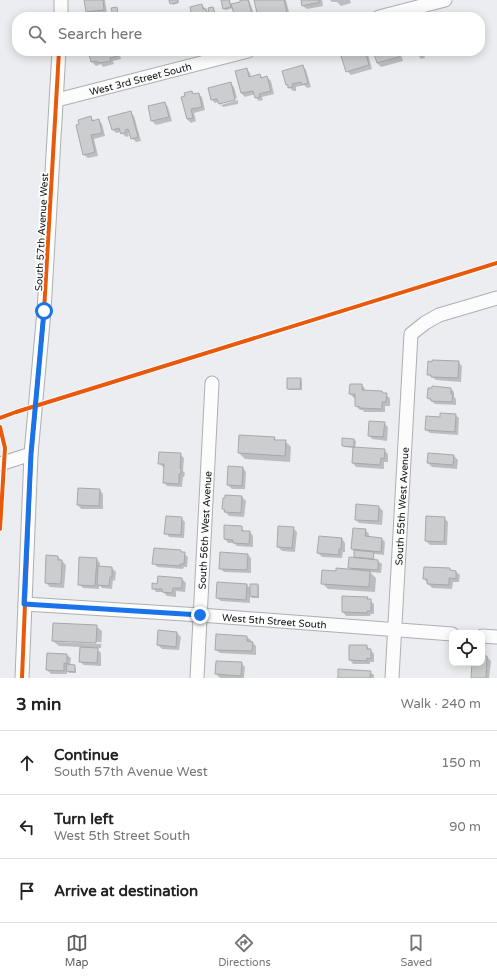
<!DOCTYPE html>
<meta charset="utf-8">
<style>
body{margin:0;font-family:"Varela Round",sans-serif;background:#f2f2f2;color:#222}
.controls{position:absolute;right:12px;bottom:12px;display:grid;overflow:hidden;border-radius:8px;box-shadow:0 2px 10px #0003}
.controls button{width:36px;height:36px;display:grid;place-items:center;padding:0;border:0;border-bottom:1px solid #e0e0e0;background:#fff;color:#222;font:20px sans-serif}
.stop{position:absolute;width:12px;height:12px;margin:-9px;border:3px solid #1a73e8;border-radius:50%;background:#fff}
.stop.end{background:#1a73e8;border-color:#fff;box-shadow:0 1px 4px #0008}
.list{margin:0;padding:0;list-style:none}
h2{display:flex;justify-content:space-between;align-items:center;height:52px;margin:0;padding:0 16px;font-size:17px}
h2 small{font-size:13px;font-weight:400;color:#767676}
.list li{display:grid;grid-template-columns:26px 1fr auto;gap:12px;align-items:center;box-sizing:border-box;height:64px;padding:0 16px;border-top:1px solid #e0e0e0}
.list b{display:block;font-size:15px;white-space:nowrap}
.list p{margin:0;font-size:13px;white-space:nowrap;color:#767676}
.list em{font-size:13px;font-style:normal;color:#767676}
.icon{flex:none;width:22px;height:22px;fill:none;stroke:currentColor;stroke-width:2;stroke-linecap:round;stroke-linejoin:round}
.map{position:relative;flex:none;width:497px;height:678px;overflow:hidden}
.search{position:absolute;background:#fff;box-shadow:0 2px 10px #0003;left:12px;right:12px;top:12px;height:44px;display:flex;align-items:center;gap:10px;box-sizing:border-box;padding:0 14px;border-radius:16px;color:#767676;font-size:15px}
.sheet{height:244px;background:#fff}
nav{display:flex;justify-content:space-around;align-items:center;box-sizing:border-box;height:56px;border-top:1px solid #e0e0e0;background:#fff;font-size:11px;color:#767676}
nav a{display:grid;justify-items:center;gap:2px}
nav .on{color:#5c5d5f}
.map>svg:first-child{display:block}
</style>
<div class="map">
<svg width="497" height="678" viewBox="0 0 497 678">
<rect width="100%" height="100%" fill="#ebedf0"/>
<!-- shadow -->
<path fill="#0003" fill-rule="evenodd" d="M85,0H105L107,13L90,15L87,12Z
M170,0H178L179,3L173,5Z
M222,0H230L231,5L242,3L241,0H249L255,17H236L233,8L226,10L224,9Z
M255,0H286L290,16L259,17Z
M302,0H322L323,6L307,9L303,6Z
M330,0H350L351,3L341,6L337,2H332Z
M202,5L210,14L213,8L217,17H193Z
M116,8L119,16L116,17L114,15Z
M108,13H109L111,14L112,17H109Z
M90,51H119L121,59L113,61L114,64L103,67L101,64L96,66L92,62Z
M129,51H149V54L140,56L138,54L133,55Z
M361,51H365L368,54L372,69L351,75L347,71Z
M374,51H400L403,61L381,67L377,63Z
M417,51H436L424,54L425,58L421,59L418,55Z
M303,66L306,70L311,87L307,88L304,85L296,87V91H293L287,85Z
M247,69L250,73L251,77L260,75L263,78L267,77L271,81L274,94L262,97L263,100L259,101L256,98L255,94L245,97L241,93L236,71Z
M230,83L234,87L237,98L221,103V105L238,100V104L223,107L220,104L219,102L215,103L212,100Z
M192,92L194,95L198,94L202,97L205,110L194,113L196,121L191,123L187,119L186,97Z
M165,103L168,107L172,121L156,125L152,121L149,107Z
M130,112L134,116L141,141L136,142L132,138L130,133H128L129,136L126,137L121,132L116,133L113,130Z
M91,118L95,121L99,120L102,124L105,136L94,139L98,156L88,158L84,155Z
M458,362L462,366L461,382L436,380L428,374Z
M300,379L302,381V390H289L288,388Z
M362,385L365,389V391L382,392L390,398V406H385V412H364L363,410H360L356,406V398H354L350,394Z
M451,389L454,392V397L456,399V405L435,404L428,398Z
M455,415L459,418L458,435L430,433L426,430L441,418Z
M384,423L388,427L387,441L372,439L369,435Z
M274,438L277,441H285L291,447L290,462L245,459L239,453Z
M354,440L356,441L355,448L384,450L388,454V462H384V469L356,467L353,463L354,448L344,447L343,445Z
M180,454L184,458L183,471L185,473L184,477H183L182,487L167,486L164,482L165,467H163L159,463Z
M454,456L458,460L457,469L432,467L428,463Z
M243,468L246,472L245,489H232L228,485Z
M100,490L103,494V509H81L78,505Z
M242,497L246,501L244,517L229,516L223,509L226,499Z
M379,507L383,511L382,525L359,523L356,520Z
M181,518L185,522L184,538L169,537L166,533Z
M444,518L448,522L447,545H430L426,541Z
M241,527L245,532H250L253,536V547L237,546L234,543H228L225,539Z
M293,528L297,532L295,552L282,551L278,547Z
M365,530L369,534V538L382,539L385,542L384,555L375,554V560L378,561L382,564L381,573L370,572L376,578L375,592L328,589L322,583L337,572L353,570L349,567L357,559L355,557V552L352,549ZM373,554H375L374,564H372Z
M342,539L345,543V552H343L342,558L322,557L318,553Z
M181,551L188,557L187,567H184L183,569L157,567L154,563Z
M248,555L251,558V573L224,572L220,568Z
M58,557L66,565L64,588L50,587L46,583Z
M97,559L100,563V567L112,568L116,572L115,581L113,580L112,589L102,588L99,585V589L83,588L79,584Z
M449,569L452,571L456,572L460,575L459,582H453L452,589L432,588L424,579Z
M159,577L182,579L186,583L185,592L176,591V597L167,596L163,592H156L153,588L158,585Z
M247,585L251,589L258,585L259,587V598H252L250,596V603L221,601L217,598Z
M343,597L367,598L374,604V614H371L370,616H346L343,612Z
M96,626L102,631L101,648H96L101,653V666L84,665L80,662L81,647L59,646L53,641ZM57,640L101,642V644L57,642Z
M177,633L181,637L179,650L162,649L158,645Z
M247,637L251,640V642L256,646V655L220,653L216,650Z
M350,646H367L374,654V662H370V664H353L350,660Z
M67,655L71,658L70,666L76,668V673H69L67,671V674H51L47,670Z
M482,657H487L491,661L489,678H472L473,663H482Z
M241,663L245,667L244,678H220L216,674Z
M370,672L374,675V678H339Z"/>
<!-- building -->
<path fill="#cccdcf" stroke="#a7a8aa" d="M84,0H103L104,10L86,12Z
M169,0H178V2L170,4Z
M221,0H229L231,7L223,9Z
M240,0H248L253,17H235L231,4L240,2Z
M254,0H284L287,13L279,15V17H258Z
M301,0H319L320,2L302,6Z
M202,4L203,9H206L208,17H192L190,7Z
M117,7L118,15L113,16L111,8Z
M213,7L216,17H210L208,8Z
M88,51H117L118,56L110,58L111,61L98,63V61L91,62Z
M357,51H365L369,65L346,72L341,56Z
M373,51H398L399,57L377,63Z
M416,51H421L422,54L417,55Z
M303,65L308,83L302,85L301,82L292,84L293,87L288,88V85H286L282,71Z
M247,68L249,77L260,74L261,78L267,76L271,91L259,94L260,97L255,98L253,91L241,93L235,71Z
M231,82L235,100L219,104L217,99L211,100L208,88Z
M192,91L193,94L199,93L202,107L191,109L193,118L187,119L181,97L185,96L184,93Z
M165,102L169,117L151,121L148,106Z
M131,111L138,137L131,139L128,129L125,130L126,132L121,134L119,128L112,130L108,117Z
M91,116L92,121L99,119L102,133L91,135L95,152L83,155L76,125L79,124L78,120Z
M432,360L459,361L458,378L431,377V375H427L428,361L432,362Z
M287,378H301L300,389H287Z
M350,384H362V390L382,391L383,393H387L386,402H382V409L360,408V407L355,406V394H349Z
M432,386L451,388V394H453L452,402L431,401V399L427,398L428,388H432Z
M440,413L456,414L455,432L425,430L426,416L440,417Z
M369,421L385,422L383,437L368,436Z
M239,435L275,437L274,440H286L285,456L238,453Z
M342,438L354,439V447L342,446Z
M353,447L385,449L384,459L381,458L380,465L352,463Z
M159,452L181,453L180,468H181V474H179V484L163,483L164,464H158Z
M428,453L454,455L453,465L427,463Z
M228,466L243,467L242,486L227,485Z
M78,488L100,489L99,506L77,505Z
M225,495L242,496L241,513L224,512L225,510L222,509L223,498H225Z
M356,504L379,506L378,521L355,520Z
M166,516L182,517L181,535L164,534Z
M426,516L445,517L444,542L425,541Z
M224,525L242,526V531H250L249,544L233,543V540L224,539Z
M278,526L294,527L292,548L277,547Z
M353,528L366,529L365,536L382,538L381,552L351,549Z
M319,536L342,538L341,549H339V555L317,553Z
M154,548L181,550V552H185L184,564H180V566L152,564Z
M354,550L374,552L373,559L354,557Z
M220,552L248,554L247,570L219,569Z
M46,555L58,556V560H62L61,584L45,583Z
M79,557L97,558L95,586L78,585Z
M349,557L378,560V570L348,568Z
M98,566L112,567V577H110L109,586L97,585Z
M424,567L450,568V570L456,571V579L449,578V585L427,584V579H423Z
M336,568L370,571L369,587L321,584L322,570L336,571Z
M158,576L182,578V588H173L172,593L162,592V589H152V583L157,584Z
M217,582L247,584L246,600L216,598Z
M250,584H258V597L250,596Z
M342,596L368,597L367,599H371V611H367V613L342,612Z
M53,623L97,625L96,643L52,641Z
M158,630L177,632L176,647L157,645Z
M216,634L247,636V641L253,642L252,651L215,650Z
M349,645H367V649H371V659L367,658V661L349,660Z
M80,647L98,648L97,663L79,662Z
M47,653L67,654V664L64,663V671L46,670Z
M482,656H487L486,678H471L472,663H482Z
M216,661L242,662L241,676L215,674Z
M67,664L75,665V672L66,671Z
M338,669L371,671L370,678H338Z"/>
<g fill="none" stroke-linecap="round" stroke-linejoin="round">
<defs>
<g id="street">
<path d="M61,17V0"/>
<path d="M379,17L445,0"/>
<path id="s1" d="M57,100L248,51"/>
<path d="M0,464L31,454"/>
<path id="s2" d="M25,604L200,615L452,634"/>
<path d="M482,636L497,637"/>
<path d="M22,678L31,454L44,311L59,51"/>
<path id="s3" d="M197,678L212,383"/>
<path id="s4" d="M392,678L411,334L425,323L439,315L497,298"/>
</g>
</defs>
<!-- street casing -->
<use href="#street" stroke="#aeafb2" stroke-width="15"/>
<!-- street -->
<use href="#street" stroke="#fcfcfd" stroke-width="13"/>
<defs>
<path id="cycleway" d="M0,418L16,412L497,263
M0,427L5,448L0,529
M22,678L31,454L44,311L59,51"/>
</defs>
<!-- cycleway casing -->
<use href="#cycleway" stroke="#fff" stroke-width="6"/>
<!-- cycleway -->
<use href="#cycleway" stroke="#e8590c" stroke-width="4"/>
</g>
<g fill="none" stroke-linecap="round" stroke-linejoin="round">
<!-- route -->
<path stroke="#1a73e8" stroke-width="5" d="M44,311L31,454L24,604L200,615"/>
</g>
<g text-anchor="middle" stroke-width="3.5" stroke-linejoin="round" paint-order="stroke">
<!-- street labels -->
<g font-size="10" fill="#0f1011" stroke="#fff">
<text dy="4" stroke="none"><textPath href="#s1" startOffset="86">West 3rd Street South</textPath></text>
<text transform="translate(41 232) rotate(-87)" y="4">South 57th Avenue West</text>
<text dy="4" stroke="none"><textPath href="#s4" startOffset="172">South 55th West Avenue</textPath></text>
<text dy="4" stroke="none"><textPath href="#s3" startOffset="148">South 56th West Avenue</textPath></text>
<text dy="4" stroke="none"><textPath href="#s2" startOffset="250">West 5th Street South</textPath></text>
</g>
</g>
</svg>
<div class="controls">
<button><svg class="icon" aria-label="locate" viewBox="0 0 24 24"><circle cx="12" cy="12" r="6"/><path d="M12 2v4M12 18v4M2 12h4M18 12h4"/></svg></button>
</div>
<div class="stop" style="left:44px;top:311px"></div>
<div class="stop end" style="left:200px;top:615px"></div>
<div class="search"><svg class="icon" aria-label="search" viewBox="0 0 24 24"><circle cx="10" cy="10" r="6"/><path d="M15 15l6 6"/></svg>Search here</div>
</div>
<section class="sheet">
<h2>3 min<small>Walk · 240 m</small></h2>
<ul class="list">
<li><svg class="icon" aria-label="ahead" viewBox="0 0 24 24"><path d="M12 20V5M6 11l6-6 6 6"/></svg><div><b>Continue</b><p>South 57th Avenue West</p></div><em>150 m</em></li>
<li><svg class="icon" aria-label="left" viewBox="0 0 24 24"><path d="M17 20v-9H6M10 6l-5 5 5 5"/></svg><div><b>Turn left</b><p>West 5th Street South</p></div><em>90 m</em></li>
<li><svg class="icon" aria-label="arrive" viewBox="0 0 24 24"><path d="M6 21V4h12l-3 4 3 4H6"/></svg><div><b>Arrive at destination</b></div></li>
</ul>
</section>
<nav>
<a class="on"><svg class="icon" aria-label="map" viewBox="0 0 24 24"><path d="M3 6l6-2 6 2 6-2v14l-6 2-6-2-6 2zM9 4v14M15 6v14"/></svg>Map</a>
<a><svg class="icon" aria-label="directions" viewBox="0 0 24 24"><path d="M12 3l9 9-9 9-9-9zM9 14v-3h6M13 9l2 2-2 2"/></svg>Directions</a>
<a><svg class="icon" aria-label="saved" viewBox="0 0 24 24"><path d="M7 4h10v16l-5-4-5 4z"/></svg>Saved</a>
</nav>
